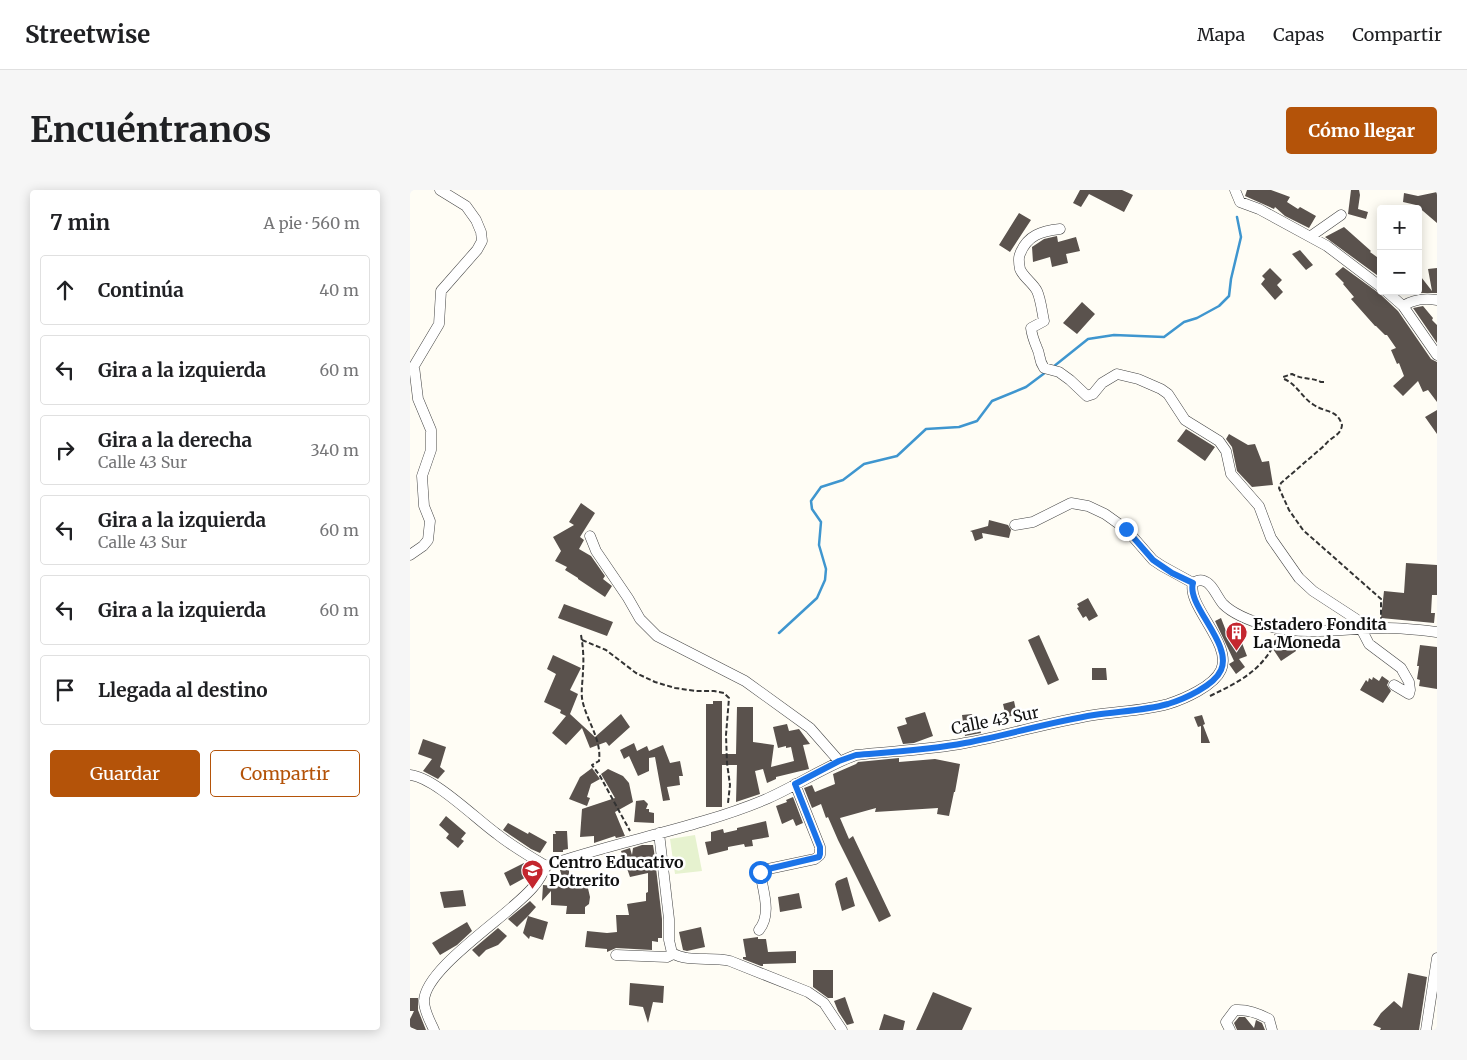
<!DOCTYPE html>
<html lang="es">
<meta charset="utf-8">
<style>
body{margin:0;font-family:Merriweather,serif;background:#f6f6f6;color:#202124}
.controls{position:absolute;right:15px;top:15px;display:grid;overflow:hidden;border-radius:5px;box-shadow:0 2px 12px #0003}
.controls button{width:45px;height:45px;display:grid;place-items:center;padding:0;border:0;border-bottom:1px solid #e0e0e0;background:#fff;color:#202124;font:25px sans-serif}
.stop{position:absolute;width:15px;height:15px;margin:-11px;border:4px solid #1a73e8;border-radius:50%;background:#fff}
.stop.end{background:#1a73e8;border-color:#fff;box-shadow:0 1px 5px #0008}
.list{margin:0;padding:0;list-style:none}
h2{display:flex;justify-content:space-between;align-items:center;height:65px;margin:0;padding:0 20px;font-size:21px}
h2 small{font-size:16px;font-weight:400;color:#757577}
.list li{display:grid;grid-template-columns:32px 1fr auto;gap:15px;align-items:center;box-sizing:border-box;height:70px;margin:0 10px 10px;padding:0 10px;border:1px solid #e0e0e0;border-radius:5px}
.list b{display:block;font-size:19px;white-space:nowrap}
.list p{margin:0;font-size:16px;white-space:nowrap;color:#757577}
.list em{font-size:16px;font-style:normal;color:#757577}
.actions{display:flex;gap:10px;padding:15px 20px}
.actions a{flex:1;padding:11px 0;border:1px solid #b45309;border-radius:5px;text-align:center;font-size:18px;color:#b45309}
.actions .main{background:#b45309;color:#fff}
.icon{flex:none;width:28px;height:28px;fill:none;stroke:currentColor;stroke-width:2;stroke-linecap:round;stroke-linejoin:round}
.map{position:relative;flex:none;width:1027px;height:840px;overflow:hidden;border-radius:5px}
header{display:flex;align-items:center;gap:30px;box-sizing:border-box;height:70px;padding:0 25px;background:#fff;border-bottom:1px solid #e0e0e0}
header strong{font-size:24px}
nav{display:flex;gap:28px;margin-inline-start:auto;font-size:18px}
.intro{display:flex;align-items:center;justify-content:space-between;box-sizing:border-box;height:120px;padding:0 30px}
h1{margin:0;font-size:35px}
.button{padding:12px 22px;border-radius:5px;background:#b45309;color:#fff;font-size:18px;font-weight:700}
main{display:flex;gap:30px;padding:0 30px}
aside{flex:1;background:#fff;border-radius:5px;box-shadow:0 2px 12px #0003}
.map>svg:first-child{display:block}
</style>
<header>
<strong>Streetwise</strong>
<nav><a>Mapa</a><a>Capas</a><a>Compartir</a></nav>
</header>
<div class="intro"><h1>Encuéntranos</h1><a class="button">Cómo llegar</a></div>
<main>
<aside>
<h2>7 min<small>A pie · 560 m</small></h2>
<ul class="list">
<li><svg class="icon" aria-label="ahead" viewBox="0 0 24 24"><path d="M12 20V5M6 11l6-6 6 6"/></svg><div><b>Continúa</b></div><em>40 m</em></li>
<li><svg class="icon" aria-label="left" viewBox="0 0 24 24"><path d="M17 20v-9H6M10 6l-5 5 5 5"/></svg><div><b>Gira a la izquierda</b></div><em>60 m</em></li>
<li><svg class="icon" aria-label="right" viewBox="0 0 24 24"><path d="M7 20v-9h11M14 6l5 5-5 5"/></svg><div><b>Gira a la derecha</b><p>Calle 43 Sur</p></div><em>340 m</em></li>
<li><svg class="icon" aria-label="left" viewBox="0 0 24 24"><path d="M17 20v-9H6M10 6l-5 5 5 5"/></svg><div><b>Gira a la izquierda</b><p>Calle 43 Sur</p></div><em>60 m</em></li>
<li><svg class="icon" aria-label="left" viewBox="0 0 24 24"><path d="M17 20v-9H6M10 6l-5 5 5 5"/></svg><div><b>Gira a la izquierda</b></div><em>60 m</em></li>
<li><svg class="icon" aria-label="arrive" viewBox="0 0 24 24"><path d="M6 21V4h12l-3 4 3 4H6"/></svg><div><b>Llegada al destino</b></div></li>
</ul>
<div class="actions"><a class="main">Guardar</a><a>Compartir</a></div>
</aside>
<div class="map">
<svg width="1027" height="840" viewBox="0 0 1027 840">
<rect width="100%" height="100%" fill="#fffdf5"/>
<!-- pitch -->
<path fill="#e6f2cf" d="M285,645L292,681L265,684L260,649Z"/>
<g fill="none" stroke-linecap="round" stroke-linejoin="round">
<!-- stream -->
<path stroke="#3f96cf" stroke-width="2.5" d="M643,177L678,149L704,145L754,147L774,132L787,128L809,116L819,106L821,89L831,47L827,27
M369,443L407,408L415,390L416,379L409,355L411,332L402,319L401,311L411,297L433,290L454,274L487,266L516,239L549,237L567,231L582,211L616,197L636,182"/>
</g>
<!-- building -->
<path fill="#5a524d" d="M670,0H712L723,5L714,22L679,4L671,17L663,13Z
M837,0H861L872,4L880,7L877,12L888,19L890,17L906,26L899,38L875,26L865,17L864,19L835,6Z
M941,0H949L950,5L948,19L958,22L956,29L938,24Z
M1027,2V33L1006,15L993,12L994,3L1008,6Z
M609,23L621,30L600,62L589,55Z
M934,37L961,61L960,62L971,70V88L915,47Z
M647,46L648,52L666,47L670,61L656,64L658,73L642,77L640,67L623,72L622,57L634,49Z
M890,60L903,75L896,80L882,64Z
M933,77L970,104L988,121L1021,169L1027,172V212L1018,200L1013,202L1008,191L993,206L983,196L994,186L989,173L987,174L981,160L986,158L977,145H975L966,136H965L941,109L944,107L933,94L934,93L925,84Z
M860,78L872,90L867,95L873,102L865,110L851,94L855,89L852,86Z
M1027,78V103H1008V83L1022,101L1018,79Z
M672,112L685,124L667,144L653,133Z
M1013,116L1023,128L1022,130L1027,135V153L1003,118Z
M1027,220V244L1015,227Z
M776,239L805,257L795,271L767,251Z
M819,244L838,255L845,254L852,272L859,271L863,295L842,297L827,281L822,257L816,249Z
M171,313L185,323L170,347L174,350L169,359L181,366L195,386L193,389L202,396L195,407L168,389V388L155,380L157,377L145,371L151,361L143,347L164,335L159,332Z
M579,330L598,335L601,340L599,348L572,343L573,348L565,351L562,342L560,341L578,336Z
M996,373L1027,375V405H1022L1021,423H1025L1024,433L971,428L974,401L994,403Z
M678,408L688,426L679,431L676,426L673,428L667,418L669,417L667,414Z
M154,414L203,432L197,446L148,428Z
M811,428L818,446L824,444L828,452L830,451L831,453H832L837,466L829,469L835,477L826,484L819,474L824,471L805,431Z
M864,444L886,447V461L871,471L859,453L867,449Z
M629,445L649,490L638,495L618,450Z
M1010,455L1027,457V499L1009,496L1010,490L1007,489L1009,476H1007Z
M143,465L171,478L160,500L168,504L160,524L185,547L211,524L220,537L199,556L196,552L180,558L172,538L156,555L142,543L156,526L150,523L151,520L134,512L146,484L137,479Z
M682,478H696L697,490H682Z
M972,486L979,491L977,495L981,501L973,513L950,500L956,490L958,492L959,488L962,490L963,487L969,491Z
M303,511H312V564H326L327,517H343V552L364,555L361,577L384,571L381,557L376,558V556L368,558L363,537L377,534L379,541L389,539L400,554L393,555L399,579L366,587V589L357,593L353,579L345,581L350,604L326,612L327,575H312V617H296V514H303Z
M604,511L607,525L596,527L593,514Z
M515,522L523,546L504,553L493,554L487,537L497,534L495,528Z
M562,524L564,535L569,534L571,543L555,546L552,525Z
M792,525L795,534L793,535L800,553H791V536L788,537L784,527Z
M13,549L36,557L30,577L35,581L28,589L13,581L22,569L8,564Z
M224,553L227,561L237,556L239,561L253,555L260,573L270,571L273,586H269L270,595L257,597L260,610L253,611L245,567L239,568V581L228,586L219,566L214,569L210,560Z
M489,568V572L525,569L550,574L545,602H544L539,626L527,624L528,618L465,622L466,618L430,628L439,649L443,646L481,726L469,732L428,650L418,627L416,628L411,614L402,618L394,598L402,595L405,602L425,594L423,584L446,574L448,572Z
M182,578L190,589L181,594L177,607L180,608L177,616L159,609L170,587Z
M198,579L213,586L219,593L223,612L205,622L215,646L206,648L205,646L184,653V646L170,647L172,619L205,608L191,584Z
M383,607L393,633L386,636L383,629L372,634L366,616L377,612L376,610Z
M234,610L238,614L236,619H239V622L244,623V633L224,632L226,611Z
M36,626L56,643L51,649L54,651L48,658L36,648L39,644L29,635Z
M356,631L359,647L342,650L343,656L335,657L334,654L318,657V660L298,665L295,652L301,651V642L313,639L314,643L327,640V638Z
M98,633L118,644L119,642L137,652L130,663L121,659L93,640Z
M145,641H157L158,659L153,660V662H143V644H146Z
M232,655H243L244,661L252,729V748H248V752L242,751V760L206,758L197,762V759L175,757L177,741L197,743L207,742L206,725H219L217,714L236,711V703L238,702V683L220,687L211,661L220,658L222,665L223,658Z
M114,673L120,685L100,696L94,683Z
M159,679V685H167L169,695L177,694L180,707L179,714L175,717V724H156L157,716L141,715V701L132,711L133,695L155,697L150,680Z
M437,687L445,716L432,721L425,694L427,691Z
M53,700L56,716L34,718L30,702Z
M389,703L392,718L370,722L368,707Z
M120,711L126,717L118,726L138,732L133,750L120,746L119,749L113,743L118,726L107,737L98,729Z
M57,732L62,741L47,755L30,765L22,753Z
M291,737L295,757L277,761L273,760L269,742Z
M88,738L97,746L88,755L76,760L69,767L62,760Z
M348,747V749H356L358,762L386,761V773L353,774V776H351L333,769V767H336L333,749Z
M403,780H423V808H418L403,797Z
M998,783L1017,787L1009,840H970L971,838L963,835L971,823L984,811L992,818Z
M220,793L254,796L253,813L243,812L238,833L233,817L219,815Z
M523,802L562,818L552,840H506Z
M435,807L444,833L437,835L428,821L424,811Z
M0,808H8V820L16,840H7L0,837V829L4,821H0Z
M474,824L495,831L493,840H469Z
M829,827H835L844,838L846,830L852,833L855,840H827L824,833Z"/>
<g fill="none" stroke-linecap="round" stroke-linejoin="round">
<defs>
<path id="minor" d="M825,0L830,12L849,19L917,56L971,97
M650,39C632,41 617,45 610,64C608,68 609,74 610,79C613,87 623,93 627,101C631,110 632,122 634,131L621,138C622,146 624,151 627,158C631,166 628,169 634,178L649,182L660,190L677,206L683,204L692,193L707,184L728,189L751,199L758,204L775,230L809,251L816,261L821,284L849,316L861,348L889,388L903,401L946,429L959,454L991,478L999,492L1000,500L999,504L984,495
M901,46L931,25
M976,101L993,116L1027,165
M993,116C1004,109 1014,108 1027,110
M605,335L623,332L661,313L678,316L695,324L716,339L743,370L752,376L783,393
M180,346L186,361L218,408L230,429L247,446L335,491L400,538L429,571
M0,365L13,356L18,350L20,331L14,316L12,286L21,260V240L8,209L4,176L29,134L31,101L67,60L72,51L71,42L66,30L56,16L30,0
M0,585C24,587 66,629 87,644C102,656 119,666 136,676
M249,643L259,729V750L262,763C279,773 301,766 320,771L398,802L414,813L432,840
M136,676C207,651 284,639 354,610C385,597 413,577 446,565C482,561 519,560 555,553C598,545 640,532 684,525C709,521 733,521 758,514C774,509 804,496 811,480C823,454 776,415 783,393C786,391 790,389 794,391C802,393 807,407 813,414C823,424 844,432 858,436C897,446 937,438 977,438C994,438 1010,440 1027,442
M349,740C362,724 353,701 350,682L358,679L405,669L410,665V657L385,594
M206,765L257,767L261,765L262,763
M24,840C20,831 14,821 14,811C15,777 102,724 124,696C129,690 133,683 136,676
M820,840L816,832L825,820C838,819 848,823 859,829L862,840
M1016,840L1027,768"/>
</defs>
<!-- minor casing -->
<use href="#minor" stroke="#444" stroke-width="11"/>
<!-- path -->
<path stroke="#333" stroke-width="2" stroke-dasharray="5 2.5" stroke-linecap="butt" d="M914,192H911C901,187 893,190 882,184L873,187L874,189C887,194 892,208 904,215C916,223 927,219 932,235C931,246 920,247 915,255L871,293L869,298L879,320L893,340L971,409V430
M171,445C173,456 174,469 173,480C173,489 171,499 172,508C175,529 192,548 189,571L182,575L190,586L220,641
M172,450L196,460L226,483L245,492L265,498L286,501H304L314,503L319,508L316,545L317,573L320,595L318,613
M800,506C831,491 853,480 868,447"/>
<!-- minor -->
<use href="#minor" stroke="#fff" stroke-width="10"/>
</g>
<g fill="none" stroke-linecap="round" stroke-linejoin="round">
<!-- route -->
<path stroke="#1a73e8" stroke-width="6" d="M350,682L358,679L409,667L410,664V657L385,594L429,571L446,565C482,562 519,560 555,553C598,545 640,532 684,525C709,521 733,521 758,514C774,509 804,496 811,480C823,454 776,415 783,393L762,383L743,370L716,339"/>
</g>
<!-- icons -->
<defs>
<symbol id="building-pin" viewBox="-11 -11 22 30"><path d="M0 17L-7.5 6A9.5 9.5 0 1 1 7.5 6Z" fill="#c4262e" stroke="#fff"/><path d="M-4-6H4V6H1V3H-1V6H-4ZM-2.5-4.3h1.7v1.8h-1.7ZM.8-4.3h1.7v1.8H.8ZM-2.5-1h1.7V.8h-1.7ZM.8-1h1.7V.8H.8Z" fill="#fff"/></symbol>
<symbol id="school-pin" viewBox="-11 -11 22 30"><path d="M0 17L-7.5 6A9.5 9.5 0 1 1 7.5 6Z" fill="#c4262e" stroke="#fff"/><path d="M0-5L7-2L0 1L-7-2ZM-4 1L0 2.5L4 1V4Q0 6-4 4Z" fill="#fff"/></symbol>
</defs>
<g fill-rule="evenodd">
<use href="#building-pin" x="814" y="430" width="25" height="34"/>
<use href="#school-pin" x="110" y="668" width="25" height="34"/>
</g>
<g text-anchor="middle" stroke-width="5" stroke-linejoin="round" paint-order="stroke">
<!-- poi labels -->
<g font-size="16" font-weight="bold" fill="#111" stroke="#fff" text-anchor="start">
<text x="843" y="440">Estadero Fondita<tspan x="843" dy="18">La Moneda</tspan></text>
<text x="139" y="678">Centro Educativo<tspan x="139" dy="18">Potrerito</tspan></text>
</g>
<!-- street labels -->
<g font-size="16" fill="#111" stroke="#fff">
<text transform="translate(585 530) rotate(-11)" y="6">Calle 43 Sur</text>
</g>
</g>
</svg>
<div class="controls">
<button>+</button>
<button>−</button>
</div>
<div class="stop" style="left:350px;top:682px"></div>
<div class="stop end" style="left:716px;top:339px"></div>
</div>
</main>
